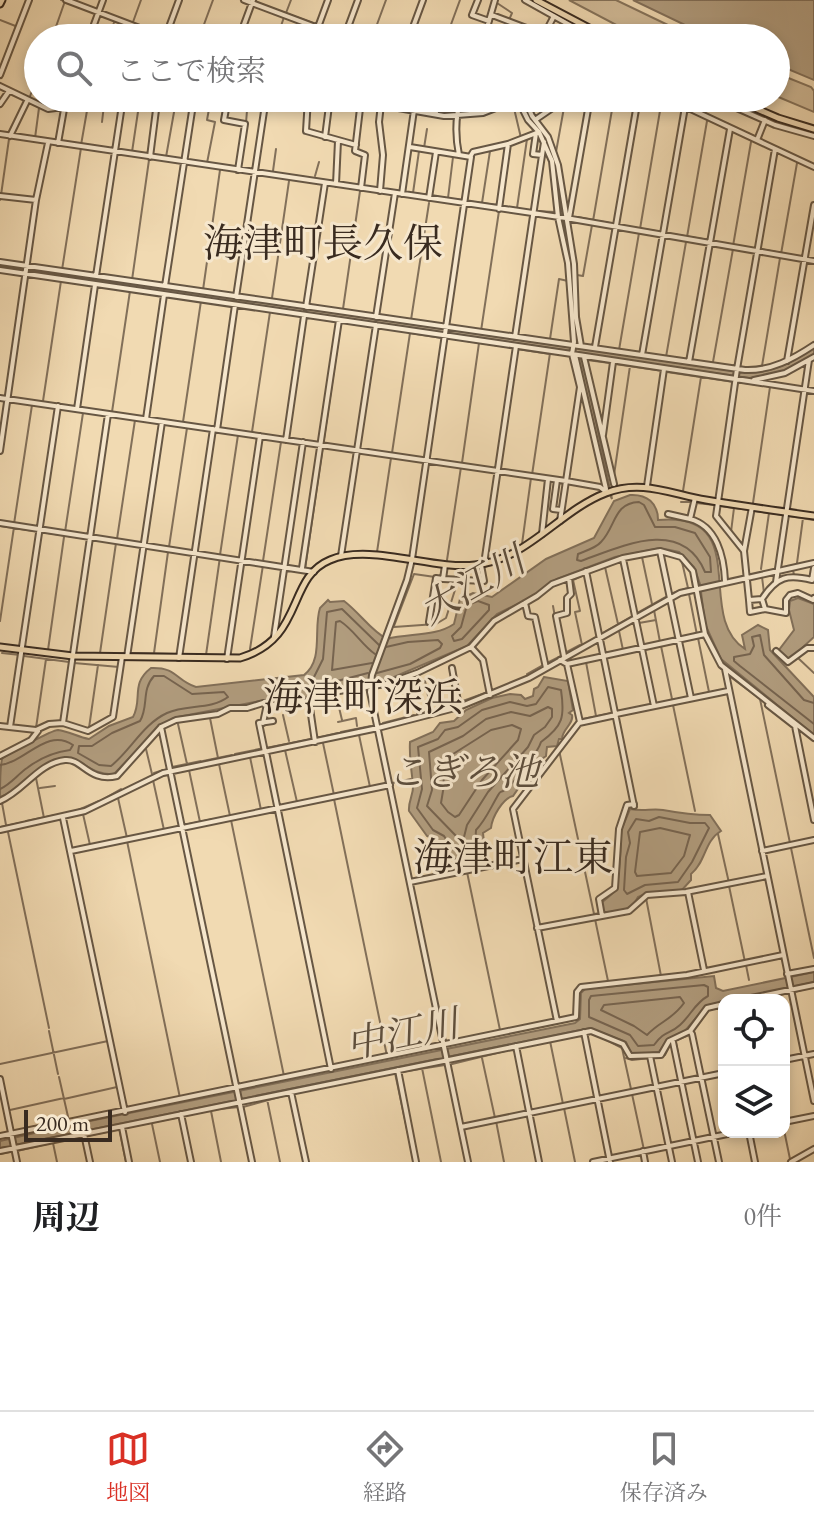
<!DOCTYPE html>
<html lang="ja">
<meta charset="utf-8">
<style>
body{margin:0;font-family:"EB Garamond","Noto Serif JP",serif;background:#f2f2f2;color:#202124}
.controls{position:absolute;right:24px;bottom:24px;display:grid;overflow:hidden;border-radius:16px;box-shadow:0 4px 12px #0003}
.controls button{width:72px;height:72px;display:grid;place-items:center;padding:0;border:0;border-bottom:2px solid #e0e0e0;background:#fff;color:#202124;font:40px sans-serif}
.scale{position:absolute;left:24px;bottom:20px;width:88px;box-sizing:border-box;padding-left:8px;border:4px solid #392b20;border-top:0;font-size:22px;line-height:28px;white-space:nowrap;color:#392b20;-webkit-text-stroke:6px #f6e7cd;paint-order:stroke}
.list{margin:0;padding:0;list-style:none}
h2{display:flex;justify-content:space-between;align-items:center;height:104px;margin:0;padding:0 32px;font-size:34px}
h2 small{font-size:26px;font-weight:400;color:#757577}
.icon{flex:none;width:44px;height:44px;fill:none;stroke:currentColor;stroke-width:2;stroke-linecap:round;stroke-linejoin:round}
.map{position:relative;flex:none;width:814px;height:1162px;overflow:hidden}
.search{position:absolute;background:#fff;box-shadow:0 4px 12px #0003;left:24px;right:24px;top:24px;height:88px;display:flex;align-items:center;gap:20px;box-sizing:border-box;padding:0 28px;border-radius:44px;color:#757577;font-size:30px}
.sheet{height:248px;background:#fff}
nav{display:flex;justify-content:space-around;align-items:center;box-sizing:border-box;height:112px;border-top:2px solid #e0e0e0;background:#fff;font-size:22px;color:#757577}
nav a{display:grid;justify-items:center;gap:4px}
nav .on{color:#d93025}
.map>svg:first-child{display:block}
</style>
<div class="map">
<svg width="814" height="1162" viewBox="0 0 814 1162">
<rect width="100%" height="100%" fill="#f1dab2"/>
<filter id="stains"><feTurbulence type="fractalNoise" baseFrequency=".0025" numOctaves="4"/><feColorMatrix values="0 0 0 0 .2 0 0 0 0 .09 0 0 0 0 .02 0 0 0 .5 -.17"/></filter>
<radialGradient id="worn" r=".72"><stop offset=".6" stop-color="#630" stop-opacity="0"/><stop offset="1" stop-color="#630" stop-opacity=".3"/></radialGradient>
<!-- green -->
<path fill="#d2bc99" stroke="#86745c" stroke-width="2" d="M569,0H616L695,38H641Z
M776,73L811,87L814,91V112L776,96Z"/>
<!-- water -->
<path fill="#b29e80" stroke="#82705a" stroke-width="2" d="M633,0H814V80L776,64V38H712Z
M112,281L741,372C769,375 791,363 814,348V354L780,373L749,378L582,354L612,499L607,488L576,352L124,286L112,283Z
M630,495C647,494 658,503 658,520C755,511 693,616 745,649L742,635L758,625L768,630L770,650L814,697V735L721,659L705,624L700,584L694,567L679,552L660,548L615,557L557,579L534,596L497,614L467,646L387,680L368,681L284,703L260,701L173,718L158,728L114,774C92,776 80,757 66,758C38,761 25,790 0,797C0,787 0,768 2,759C4,756 52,730 58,730C68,731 78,737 89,739L109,726L133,717C143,699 130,684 151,668C177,667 175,680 196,687L304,675C324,660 313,629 320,608L328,600L330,602L344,601C360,613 371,631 387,639C409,633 435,637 454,624L460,599L473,593L492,597L546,559L594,538L614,501Z
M798,598L814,604V637L789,660L779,650L794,630L789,610L790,601Z
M544,677L568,681L573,710L569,713L572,715C574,724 562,729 562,739H559L557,746L547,747L546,756L535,764L513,796C503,798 492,817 491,828L483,833L485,851L463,858L452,859L446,856L438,841L427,836L409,811C408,801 414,794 413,785C412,773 409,758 410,742L433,732L440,723L454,721L466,710L492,698L510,694L521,695L525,699L533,696L534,689L538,687Z
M630,809C645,812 651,808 663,810C679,813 693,815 710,815L721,831C704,841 706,862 691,874V880L681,891L647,893L638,897C631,912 618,911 603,913L601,903C606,899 612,895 615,890C619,884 622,839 620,833Z
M814,972V982L706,1006L685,1031L667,1040L659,1052L632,1055L626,1042L590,1028L0,1148V1141L65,1126L575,1023L580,1019L581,993L585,989L714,976L716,988L723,991Z"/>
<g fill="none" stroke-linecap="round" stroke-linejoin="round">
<!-- shore -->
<path stroke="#766450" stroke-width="2" d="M639,502L644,505L655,527H675L695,533L710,557L711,572H705C682,517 622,546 581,561L577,560L578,554C585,551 596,548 601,542C616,527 613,503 639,502Z
M478,601L489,605V610L462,639L454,641L452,636L461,627L467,605Z
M372,663L332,670L336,622L340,621C354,630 362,645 375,654
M368,673L314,687L310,685L323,659L327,612L342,609L379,645
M377,673L410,664L440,648L442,644L438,640L408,642L386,647
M154,676H164L192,694L224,692L228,697C211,710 186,704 167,713C143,724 131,750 111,766L99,765L78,753L79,746H92L112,733L140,721C149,706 141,690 154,676Z
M301,683L305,687C296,695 277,699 267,692L270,687Z
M548,687L561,690C565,717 563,726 541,742C538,752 516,781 506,789C499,795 502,788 497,797C490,809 485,821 476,830L475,847L459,851L452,849L444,836L433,830L417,808L422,789L418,747L438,739L445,730L458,727L482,710L510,702L527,706L536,704Z
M814,703L804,700L764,655L760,635L752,637L754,646L750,654L734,657V661L740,666L814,724
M548,707L552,709V717L545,727L534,735L528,747L488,792L467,825L464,837L458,838L427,806L432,790L429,752L463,736L486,719L511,712L530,716Z
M512,725L521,729L518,740L482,780L459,815L455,817L448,812L441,803L444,785L442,761L491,730Z
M0,765C26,762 47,727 73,745L70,750C54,752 40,758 27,768C17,775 11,784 0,789
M659,817L690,823H705L709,828L692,862L678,882L645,885L627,894L624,890L626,857L630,843L628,832L636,819L649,821Z
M660,828L690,835L684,856L671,873L637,876L635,872L640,832Z
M704,985L708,987V996C695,1003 691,1015 680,1025C669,1035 665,1030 654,1045L638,1046L630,1035L589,1017V1000L591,996Z
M680,997L684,1003C672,1020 660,1021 647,1035L634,1026L601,1010L604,1005Z"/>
<!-- stream -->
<path stroke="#82705a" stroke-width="2" d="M255,2L354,38
M497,3L512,13L509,20
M286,13L291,0
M0,20L18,27
M133,22L141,0
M508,23L522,28
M52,38L65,1L61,0
M108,38L115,20
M199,38L213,0
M277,38L284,17
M372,38L386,0
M446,38L460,0
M522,38L525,31
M211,98L207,120L215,122L207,163L232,166
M517,98L521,100L532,119
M29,99L38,75
M84,102L86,98
M513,104L521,138
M499,105L501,98
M420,109L424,98
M475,111L480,98
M102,122L104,105H102
M246,123L248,98
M32,137L35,138L39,108
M81,145L88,105
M424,148L427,129
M132,152L139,105
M166,157L176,101
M240,168L254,170
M258,170L289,175
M273,171L276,149
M558,174L573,279
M291,175L305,177
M562,175L556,152L565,102
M315,176L319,162
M308,178L334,181
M338,182L360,185
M364,186L377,188
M383,189L400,191
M405,192L429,195
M413,193L419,151
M1,195L9,139
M432,196L462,200
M448,198L453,157
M0,200V199
M467,201L497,205
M482,203L490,151
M503,206L532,211
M517,208L527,139L523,140
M535,211L555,212
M572,216L615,224
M593,221L614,98
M619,225L662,232
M640,229L662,99
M666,233L709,240
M687,237L707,121
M712,241L756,249
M733,246L751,142
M760,249L803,257
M781,254L797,163
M807,258L814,259
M0,266L114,282
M62,270L81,148
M132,280L149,160
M573,285V303
M97,286L162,296
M203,290L220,170
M167,297L200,301
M272,298L289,181
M578,307L577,275L583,276L592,225
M343,309L360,191
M276,313L301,316
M307,317L336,322
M411,320L429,203
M481,331L499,211
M447,338L513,348
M550,339L559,279L568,281
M518,349L550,354
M619,350L639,233
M666,357L686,242
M587,360L610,363
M713,362L733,249
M615,364L663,371
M762,366L780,258
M667,372L734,382
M737,382L803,391
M43,401L61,281L93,286
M112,412L130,291
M183,422L201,301
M252,432L270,312
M392,453L410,333L442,338
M462,463L479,343
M532,475L550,353L570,356
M616,484L614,475L630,366
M683,491L701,377
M681,502H692
M696,503L715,505
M753,503L770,387
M719,506L749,510
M754,511L784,515
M788,516L814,520
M14,524L32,405
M726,525L731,532L734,508
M0,526L142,547
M65,532L83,413
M731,532L743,545
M117,539L135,420
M522,544L531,478
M169,547L187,428
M377,552L391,458
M220,555L238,435
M642,557L652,604
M447,560L461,467
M263,561L281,442
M797,563L803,518
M605,567L618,624
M305,569L341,322
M761,569L769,513
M793,570L794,575H798
M762,577L764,593
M670,594L688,588L682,562
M689,594L697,635
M553,606L555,617
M654,610L660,642
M637,613L669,595
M0,621L14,527
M639,623L656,620
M394,626L414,574L435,577
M394,627L436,624L446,618L455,590L454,584
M277,630L286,569
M619,631L623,650
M601,634L634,615
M698,638L709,692
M582,645L575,612L580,611L573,580L584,575
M661,646L672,699
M250,649L263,565
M48,650L64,537
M2,653L20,655
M100,653L116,543
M131,653L178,654
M154,653L168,552
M565,653L580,645
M182,654L206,655L220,557
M24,656L69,662
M798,658L814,673
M568,662L601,655
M586,662L596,716
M74,663L119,667
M547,663L563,655
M527,674L543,665
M728,675L760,699L790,843
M425,681L431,710
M491,687V691L497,689
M716,691L727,689
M336,695L342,720
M460,702L488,692
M673,705L695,811
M417,714L456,704
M283,715L289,741
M210,718L218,758
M583,719L612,713
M338,722L356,718L357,726
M383,723L414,715
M178,724L187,764
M36,728L46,659
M89,728L98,665
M341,732L371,726
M359,735L370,787
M317,738L338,733
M323,743L334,795
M266,748L312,739
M146,749L152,774
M285,750L297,802
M559,750L594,914L600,913
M235,754L264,748
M250,757L261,810
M203,761L232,755
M219,764L230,816
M172,767L201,761
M189,770L200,822
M154,773L167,769
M36,778L44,818
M153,780L164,830
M392,783L411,779
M40,788L55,786
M118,798L127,838
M334,799L387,1056
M100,801L121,789
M2,803L6,825
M76,811L99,801
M83,814L90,845
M231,820L284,1076
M26,821L56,815
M184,825L213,819
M0,827L24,822
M163,830L180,826
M8,832L49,1028
M718,834L729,883
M127,841L180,1098
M791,848L814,958
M464,857L466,868
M467,872L500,1030
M729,886L745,962
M646,898L661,976
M595,919L608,981
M746,965L749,980
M794,992L814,987
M755,1000L789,993
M49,1031L58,1074
M601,1037L622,1048L631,1089
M675,1038L700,1162
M677,1040L689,1035
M550,1041L563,1104
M661,1056L665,1055L671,1043
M482,1058L495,1118
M626,1058L632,1060L650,1058
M0,1064L108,1041
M452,1064L505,1051
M422,1068L441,1162
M401,1072L445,1065
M395,1073L414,1162
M703,1076L693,1031L709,1010L720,1007
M59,1077L69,1121
M703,1078L715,1134
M632,1094L644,1150
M64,1099L117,1087
M267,1099L280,1162
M243,1107L283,1096
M564,1108L575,1162
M10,1110L64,1098
M210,1110L239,1107
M211,1111L221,1162
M496,1121L504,1162
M152,1124L160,1162
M784,1124L806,1120
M119,1128L126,1162
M124,1128L180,1117
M784,1130L790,1159
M736,1134L745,1132
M87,1136L120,1129
M61,1141L82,1137
M53,1143L57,1162
M17,1151L47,1144
M0,1154L14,1151"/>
<defs>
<path id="minor" d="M66,0L166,38
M244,0L345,38
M478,0L472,15L489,21
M525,0L593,38
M492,15L553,38
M544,35L554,16
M89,38L103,0
M127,38L131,25
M165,38L179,0
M239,38L253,0
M314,38L328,0
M344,38L358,0
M409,38L423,0
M484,38L495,0
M0,75L29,0
M0,86L48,109L87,104L141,103L180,98
M228,98L224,120L245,124L238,170
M276,98H300
M308,98L306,131L356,145
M341,98L444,116L483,113L516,100
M461,98C455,117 455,135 459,155L471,157L412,559L407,580L372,675L370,692L468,1162
M524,98L532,116L548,137L558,165L574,264L576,317L581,346
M667,98L814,167
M714,98L775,125L814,136
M518,100L528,120L539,132L552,161L558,217L568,263L574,342L572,354L814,391
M0,104L9,91
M435,114L441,98
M535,120L567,98
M536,133L533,154L542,155
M0,134L566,218L814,261
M10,136L27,101
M325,137L330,98
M757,140L765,120
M58,143L66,98
M410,147L459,155
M775,149L737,369L716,516L744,551L749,600L762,599C777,576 788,574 812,580L814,568
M150,157L157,102
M470,157L473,152L508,144L539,132
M336,184L338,141
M361,188L365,155L355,151L361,100
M380,191L383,155L379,122L381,104
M402,194L414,110
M0,196L36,200
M429,198L436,152
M499,209L508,144
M569,218L590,98
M0,262L745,370C771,371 793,359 814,345
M0,270L572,354L580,387L566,481L600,487L606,492
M96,276L122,105
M165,286L194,98
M236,297L266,98
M306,307L325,183
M376,317L395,193
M515,337L544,142
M595,347L638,98
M575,355L606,489
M642,355L685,107
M584,357L614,484
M787,361L814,205
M689,362L730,129
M754,380L785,373L814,357
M0,398L566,481L560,521
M77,409L95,285
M146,419L164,295
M217,430L235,305
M603,435L613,362
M286,440L304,316
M0,451L36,200L48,143
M557,480L553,509L561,510
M647,486L664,369
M695,498L690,519C717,526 724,557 725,581
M668,514L690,519
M0,523L314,572
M542,534L548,479
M660,551L691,698
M744,551L752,507
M341,556L376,325
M623,559L654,706
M484,564L516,346
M302,568L339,320
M586,571L634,806
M443,579L484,581L481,565
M776,582L809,360
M762,599L765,609L786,613V600L790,595L798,593L813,600L814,598
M749,600L750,612L765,609
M525,603L528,616L535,617L546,668
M429,622L436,578L443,579L445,565
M274,637L303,442
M471,647L483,660L490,695
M776,651L788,662L807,648H814
M564,656L556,616L567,613V598L571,594L569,578
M127,657L162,422
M179,658L213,429
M227,659L260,436
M560,660L567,664L705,634
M567,664L580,722
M452,668L459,707
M725,669L814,1101
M309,701L315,742
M768,705L795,726L814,820
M616,714L728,691
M63,723L88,731L113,717L122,657
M263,723L267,704
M0,726L36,730L49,724L63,723L108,414
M10,727L58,406
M161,727L252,1162
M265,752L259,723L273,721
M266,752L331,1069
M0,756L31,740L38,731
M0,801C24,791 38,763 65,760C82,758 89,783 117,776L161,727L176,720L218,714L230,708H247L263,703L278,706L309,701L339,691L386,684L417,673L471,647L494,621L537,596L552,584L623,558L660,551L681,557L693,571L705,634L721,665L814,738
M63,818L125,1112
M0,830L85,811L163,773L378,728L459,707L529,678L680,593L814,563
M71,851L390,785
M762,851L814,840
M410,882L523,859
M688,892L704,970
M602,916L599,899L615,888L619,829L627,805L634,804
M537,928L629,911L647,895L686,892L767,876
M787,974L814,969
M741,1000L814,985
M722,1004L724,1013
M557,1021L513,809L579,723L616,715
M690,1031L692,1034L719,1162
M584,1032L610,1162
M673,1042L698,1162
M516,1046L539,1162
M650,1056L672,1162
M784,1060L814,1054
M398,1070L416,1162
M0,1079L17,1162
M291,1092L306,1162
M181,1114L191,1162
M784,1122L814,1116
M122,1127L129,1162
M461,1127L724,1073
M749,1132L755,1162
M84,1134L90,1162
M0,1136L576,1017L577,992L581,987L687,975L783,955
M0,1151L591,1031L623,1044L630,1056L661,1055L669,1041L690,1031L707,1008L724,1004
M643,1151L645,1162
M593,1162L737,1132
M791,1162L814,1149"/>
<path id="major" d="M536,0L608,38
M0,4L2,0
M732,98L778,118L814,129
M0,647L73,656L240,658C305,639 286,578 330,560C369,543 433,570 475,565C527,560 559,511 606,493C641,479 671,494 706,500C742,506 778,511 814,516"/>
</defs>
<!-- minor casing -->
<use href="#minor" stroke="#675744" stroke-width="8"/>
<!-- major casing -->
<use href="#major" stroke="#392b20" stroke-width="9"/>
<!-- minor -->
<use href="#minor" stroke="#f6e7cd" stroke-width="4"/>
<!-- major -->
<use href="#major" stroke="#f1dab2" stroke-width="5"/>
</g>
<g text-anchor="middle" stroke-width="6" stroke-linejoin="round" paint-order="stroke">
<!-- water labels -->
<g font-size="38" font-style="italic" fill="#5d4e3d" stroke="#f6e7cd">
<text transform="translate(472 585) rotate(-30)" y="13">大江川</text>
<text x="463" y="785">こぎろ池</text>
<text transform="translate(402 1034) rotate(-12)" y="13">中江川</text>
</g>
<!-- quarter labels -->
<g font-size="40" fill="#392b20" stroke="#f6e7cd">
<text x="323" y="257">海津町長久保</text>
<text x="363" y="711">海津町深浜</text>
<text x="513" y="871">海津町江東</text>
</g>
</g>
<rect width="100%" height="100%" filter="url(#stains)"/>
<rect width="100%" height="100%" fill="url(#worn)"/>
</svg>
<div class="controls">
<button><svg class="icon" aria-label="locate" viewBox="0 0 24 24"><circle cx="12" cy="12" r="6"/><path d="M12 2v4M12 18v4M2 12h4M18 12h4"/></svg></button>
<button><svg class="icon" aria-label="layers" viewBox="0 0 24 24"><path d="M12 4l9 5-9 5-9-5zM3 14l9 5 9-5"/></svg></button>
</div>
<div class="scale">200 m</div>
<div class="search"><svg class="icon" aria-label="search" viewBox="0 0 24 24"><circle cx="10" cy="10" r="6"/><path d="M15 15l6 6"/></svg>ここで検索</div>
</div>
<section class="sheet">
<h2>周辺<small>0件</small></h2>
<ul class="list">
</ul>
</section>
<nav>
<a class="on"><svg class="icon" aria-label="map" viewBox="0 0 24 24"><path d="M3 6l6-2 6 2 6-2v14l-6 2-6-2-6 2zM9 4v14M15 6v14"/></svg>地図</a>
<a><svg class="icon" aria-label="directions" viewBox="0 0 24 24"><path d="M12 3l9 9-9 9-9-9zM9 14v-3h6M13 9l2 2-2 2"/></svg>経路</a>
<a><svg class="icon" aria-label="saved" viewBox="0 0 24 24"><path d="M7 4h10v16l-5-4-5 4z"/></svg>保存済み</a>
</nav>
